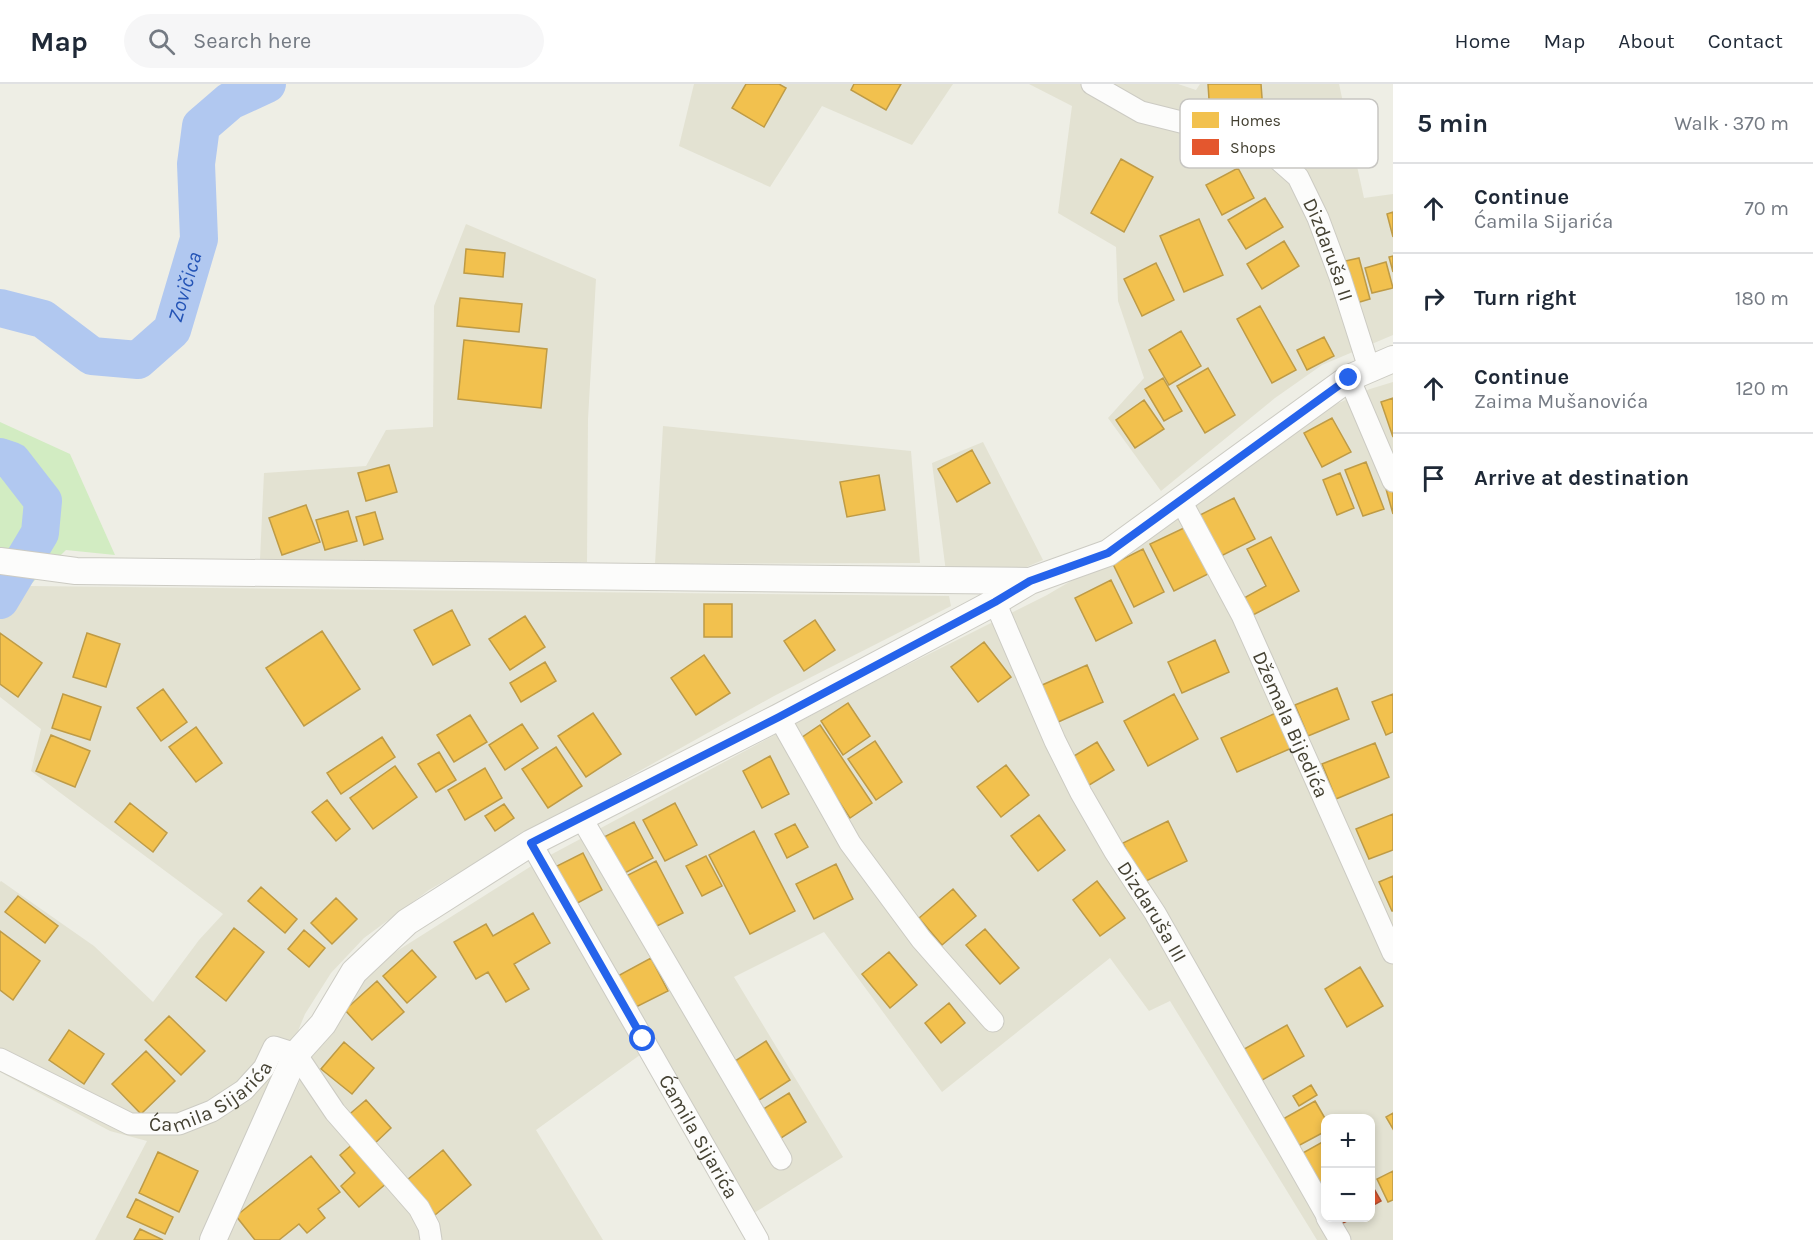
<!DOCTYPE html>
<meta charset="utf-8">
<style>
body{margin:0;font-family:Karla,sans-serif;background:#f6f6f7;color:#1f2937}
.controls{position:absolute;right:18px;bottom:18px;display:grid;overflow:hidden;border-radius:12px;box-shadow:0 3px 9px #0003}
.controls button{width:54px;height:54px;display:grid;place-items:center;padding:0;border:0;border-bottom:2px solid #e0e1e3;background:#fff;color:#1f2937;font:30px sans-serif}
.stop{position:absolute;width:18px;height:18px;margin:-14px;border:4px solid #2563eb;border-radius:50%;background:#fff}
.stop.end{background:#2563eb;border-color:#fff;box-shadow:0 2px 6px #0008}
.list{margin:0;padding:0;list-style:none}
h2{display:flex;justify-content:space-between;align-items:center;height:78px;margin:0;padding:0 24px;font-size:26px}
h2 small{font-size:20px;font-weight:400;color:#747a83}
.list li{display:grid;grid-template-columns:39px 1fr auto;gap:18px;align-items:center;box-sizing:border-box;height:90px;padding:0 24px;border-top:2px solid #e0e1e3}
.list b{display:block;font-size:22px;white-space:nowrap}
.list p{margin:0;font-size:20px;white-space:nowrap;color:#747a83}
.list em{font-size:20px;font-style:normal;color:#747a83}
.icon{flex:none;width:33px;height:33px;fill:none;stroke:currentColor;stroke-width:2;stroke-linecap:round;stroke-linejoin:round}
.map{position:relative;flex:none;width:1393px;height:1156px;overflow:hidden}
header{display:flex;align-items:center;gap:36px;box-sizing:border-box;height:84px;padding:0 30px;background:#fff;border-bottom:2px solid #e0e1e3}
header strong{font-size:28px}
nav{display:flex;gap:33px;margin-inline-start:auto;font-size:21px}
.search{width:420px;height:54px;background:#f6f6f7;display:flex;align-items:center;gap:15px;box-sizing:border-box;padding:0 21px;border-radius:33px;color:#747a83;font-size:22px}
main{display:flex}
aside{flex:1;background:#fff}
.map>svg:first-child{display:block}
</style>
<header>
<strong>Map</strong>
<div class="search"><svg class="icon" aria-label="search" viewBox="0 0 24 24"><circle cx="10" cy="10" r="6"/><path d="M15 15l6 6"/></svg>Search here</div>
<nav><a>Home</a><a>Map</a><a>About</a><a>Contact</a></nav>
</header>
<main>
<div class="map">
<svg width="1393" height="1156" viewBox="0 0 1393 1156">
<rect width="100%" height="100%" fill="#eeeee5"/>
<!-- residential -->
<path fill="#e3e2d2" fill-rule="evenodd" d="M694,0H953L912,61L822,22L770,103L679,62Z
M1029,0H1178L1196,6L1200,0H1339L1364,114L1393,110V251L1322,281L1275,314L1161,407L1108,334L1144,294L1118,217L1116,163L1058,129L1072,22Z
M466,140L596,195L588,335L587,478L260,475L264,389L366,382L386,346L433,343L434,222Z
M1393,298V1156H1317L1170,917L1149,927L1110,874L942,1008L824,848L734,893L843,1073L754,1129L651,963L536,1046L603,1156H221L314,968L359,891L541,776L887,591L1047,511L1112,473L1332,322L1370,305ZM1326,1034H1370V1134H1326Z
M663,342L911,367L920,479L655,480Z
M983,358L1043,476L1024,484L998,487L946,488L932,379Z
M30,502L949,512L951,522L774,612L548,738L429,806L364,854L331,889L305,930L269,1017L203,1156H95L147,1057L110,1047L0,988V798L1,797L94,862L153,918L199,856L223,830L31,687L41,645L0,613V530Z"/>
<!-- green -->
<path fill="#d2ecc2" d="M0,338L70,370L115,471L66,466L0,530Z"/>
<!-- homes -->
<path fill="#f2c14e" stroke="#be9b46" stroke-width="1.5" d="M746,0H779L786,4L764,43L732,24Z
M854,0H901L886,26L851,6Z
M1208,0H1261L1263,27L1210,31Z
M1121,75L1153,93L1124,148L1091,129Z
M1238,84L1254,114L1222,131L1206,101Z
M1265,114L1283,143L1246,165L1228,136Z
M1393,128V153L1387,130Z
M1199,135L1223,191L1184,208L1160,152Z
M1284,157L1299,182L1262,205L1247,180Z
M466,165L505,169L503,193L464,189Z
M1393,172V188L1389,173Z
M1359,174L1370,215L1353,220L1341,178Z
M1386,178L1393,204L1372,209L1365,184Z
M1156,179L1174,216L1142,232L1124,195Z
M460,214L522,220L519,248L457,242Z
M1260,222L1296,286L1272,299L1237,235Z
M1181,247L1201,282L1169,301L1149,266Z
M1324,253L1334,272L1307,286L1297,266Z
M464,256L547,265L541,324L458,315Z
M1208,284L1235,331L1205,349L1177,302Z
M1163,294L1182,327L1164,337L1145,305Z
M1393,314V353L1381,318Z
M1144,316L1164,345L1135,364L1116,336Z
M1332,334L1351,368L1322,383L1304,349Z
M972,366L990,399L957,418L938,385Z
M1366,378L1384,425L1363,432L1345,386Z
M389,381L397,408L366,417L358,389Z
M1340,389L1354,424L1337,431L1323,396Z
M879,391L885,426L847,433L840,398Z
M1393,403V430L1386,405Z
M1234,414L1255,455L1219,473L1198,432Z
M306,421L320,458L282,471L269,434Z
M348,427L357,457L325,466L316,436Z
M375,428L383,455L364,461L356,433Z
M1186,443L1210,489L1174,507L1150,460Z
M1271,453L1299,507L1253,531L1244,514L1266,502L1247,465Z
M1143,465L1164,508L1134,523L1113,480Z
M1111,496L1132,539L1096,557L1075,514Z
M704,520H732V553H704Z
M452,526L470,561L433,581L414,546Z
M525,532L545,563L510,586L489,555Z
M815,536L835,566L804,587L784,557Z
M322,547L360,605L304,642L266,584Z
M0,549L42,579L18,613L0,600Z
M87,549L120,560L106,603L73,593Z
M1215,556L1229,588L1182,609L1168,578Z
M984,558L1011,593L978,618L951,583Z
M704,571L730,609L696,631L671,594Z
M545,578L556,597L521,618L510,599Z
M1087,581L1103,618L1056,639L1040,602Z
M1337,604L1349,635L1308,652L1295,621Z
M163,605L187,638L161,657L137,624Z
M63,610L101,623L90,656L52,644Z
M1174,610L1198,655L1148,682L1124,637Z
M1393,610V648L1386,651L1372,618Z
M848,619L870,652L843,671L821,637Z
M1278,628L1294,663L1237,688L1221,654Z
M593,629L621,670L586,693L558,652Z
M470,631L487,658L454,678L437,651Z
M522,640L538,664L505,686L489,661Z
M820,641L872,719L850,734L798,656Z
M196,643L222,679L196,698L169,663Z
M51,651L90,667L75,703L36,687Z
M382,653L395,673L341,710L327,689Z
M875,657L902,698L876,716L848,675Z
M1097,658L1114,686L1086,703L1069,675Z
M1375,659L1389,693L1336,715L1322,680Z
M556,663L582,702L548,724L522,685Z
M439,668L456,696L436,708L418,680Z
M770,672L789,710L762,724L743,687Z
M1006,681L1029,711L1001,733L977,703Z
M395,682L417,713L373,745L350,714Z
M485,684L502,714L465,736L448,706Z
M327,716L350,745L336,757L312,728Z
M130,719L167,749L153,768L115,738Z
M675,719L697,761L665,777L643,736Z
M504,720L514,734L495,747L485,732Z
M1393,730V766L1369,775L1356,745Z
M1039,731L1065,766L1038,787L1011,752Z
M1168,737L1187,777L1142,799L1123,759Z
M634,738L653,774L623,790L604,753Z
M795,740L808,763L787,774L775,750Z
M754,747L795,827L750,850L709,771Z
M583,769L602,806L570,823L551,785Z
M706,772L722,802L702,812L686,782Z
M656,777L683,829L651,845L624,793Z
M836,780L853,815L814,835L796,800Z
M1393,792V827H1392L1379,798Z
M1097,797L1125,834L1100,852L1073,816Z
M261,803L297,835L285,849L248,817Z
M953,805L976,832L942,861L919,834Z
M18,812L58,842L45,859L5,828Z
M336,814L357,835L332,860L311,839Z
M533,829L550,859L514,880L529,905L506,918L488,888L476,895L454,858L486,840L493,852Z
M234,844L264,868L226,917L196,893Z
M985,845L1019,884L1000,900L966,861Z
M304,846L325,864L309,883L288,865Z
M0,847L40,877L13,916L0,906Z
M412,866L436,893L407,919L383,892Z
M889,868L917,901L890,924L862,890Z
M651,874L668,907L630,926L614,894Z
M1360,883L1383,922L1347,943L1325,905Z
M377,897L404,928L372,956L345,926Z
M949,919L965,939L941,959L925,939Z
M169,932L205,967L181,991L145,956Z
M1287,941L1304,972L1257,999L1239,968Z
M69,946L104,970L84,1000L49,976Z
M766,957L790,996L756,1018L732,979Z
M344,958L374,984L352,1010L321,985Z
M146,967L175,997L141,1030L112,1000Z
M1311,1001L1317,1011L1299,1022L1293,1012Z
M789,1009L806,1038L778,1056L760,1027Z
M366,1016L391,1044L371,1063L345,1034Z
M1315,1017L1326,1036V1047L1298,1062L1283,1035Z
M1393,1029V1045L1386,1033Z
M1326,1056V1096L1318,1100L1301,1070Z
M354,1059L388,1098L359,1123L341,1102L355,1089L340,1071Z
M443,1066L471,1101L435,1131L407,1096Z
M158,1068L198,1087L179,1128L139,1109Z
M311,1072L340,1108L318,1125L325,1134L307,1149L299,1140L279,1156H255L236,1132Z
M1393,1087V1116L1388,1118L1377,1095Z
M136,1115L173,1133L165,1150L127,1133Z
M140,1145L163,1156H134Z"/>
<!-- shops -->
<path fill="#e4572e" stroke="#b4502f" stroke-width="1.5" d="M1370,1098L1381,1117L1370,1123Z
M1335,1134H1353L1339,1141Z"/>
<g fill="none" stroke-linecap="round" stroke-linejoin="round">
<!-- river -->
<g stroke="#b1c8f0" stroke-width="38">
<path id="s1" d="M0,224L43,235L92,272L138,276L172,246L199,155L196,80L201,42L230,17L267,0"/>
<path d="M0,373L12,377L43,417L40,449L0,516"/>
</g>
<defs>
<g id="minor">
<path id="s2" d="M1092,0L1141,28L1217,47L1272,70L1298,93L1318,134L1340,193L1369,284"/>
<path d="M1349,294L1393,397"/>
<path id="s3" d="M1181,417L1242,531L1393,869"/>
<path id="s4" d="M995,518L1055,657L1081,709L1115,768L1155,829L1326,1130"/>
<path d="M779,633L850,759L921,855L993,937"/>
<path d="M582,735L781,1075"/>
<path id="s5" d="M531,759L758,1156"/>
<path id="s6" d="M0,975L130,1040H179L212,1027L244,1006L264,984L274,963L296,970L335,1028L419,1124L429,1143L431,1156"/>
<path d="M1327,1134L1340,1156"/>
</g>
<path id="tertiary" d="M0,477L76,487L1030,497
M213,1156L296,970L323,940L354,888L407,838L531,759L779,633L995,518L1030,497L1108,469L1349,294L1393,275"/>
</defs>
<!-- minor casing -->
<use href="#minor" stroke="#cccbc3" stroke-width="23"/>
<!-- tertiary casing -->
<use href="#tertiary" stroke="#cccbc3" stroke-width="28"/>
<!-- minor -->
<use href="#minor" stroke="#fcfcfb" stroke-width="21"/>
<!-- tertiary -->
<use href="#tertiary" stroke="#fcfcfb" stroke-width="26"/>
</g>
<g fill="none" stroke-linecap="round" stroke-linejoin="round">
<!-- route -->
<path stroke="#2563eb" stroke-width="8" d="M643,955L531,759L779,633L995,518L1030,497L1108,469L1349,294"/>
</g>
<g text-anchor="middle" stroke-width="6" stroke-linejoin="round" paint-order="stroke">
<!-- street labels -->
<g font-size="20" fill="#444132" stroke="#fff">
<text dy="7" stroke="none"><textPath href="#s2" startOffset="308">Dizdaruša II</textPath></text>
<text dy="7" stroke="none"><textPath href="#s3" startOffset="249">Džemala Bijedića</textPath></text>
<text dy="7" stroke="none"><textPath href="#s4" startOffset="348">Dizdaruša III</textPath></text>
<text dy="7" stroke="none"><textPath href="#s6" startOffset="234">Ćamila Sijarića</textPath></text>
<text dy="7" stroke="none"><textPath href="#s5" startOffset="338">Ćamila Sijarića</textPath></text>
</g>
<!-- water labels -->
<g font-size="21" font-style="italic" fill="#2454b6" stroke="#fff">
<text dy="7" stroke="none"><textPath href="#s1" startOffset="242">Zovičica</textPath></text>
</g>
</g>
<!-- legend -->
<rect x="1180" y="15" width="198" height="69" rx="9" fill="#fff" stroke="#c7c6c2" stroke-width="1.5"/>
<rect x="1192" y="28" width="27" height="16" fill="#f2c14e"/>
<rect x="1192" y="55" width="27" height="16" fill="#e4572e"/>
<g font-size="16" fill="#444132">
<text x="1230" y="42">Homes</text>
<text x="1230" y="69">Shops</text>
</g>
</svg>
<div class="controls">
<button>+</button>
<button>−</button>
</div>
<div class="stop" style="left:643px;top:955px"></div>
<div class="stop end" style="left:1349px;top:294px"></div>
</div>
<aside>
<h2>5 min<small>Walk · 370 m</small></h2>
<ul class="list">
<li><svg class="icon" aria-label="ahead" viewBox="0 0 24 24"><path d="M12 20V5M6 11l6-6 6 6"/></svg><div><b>Continue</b><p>Ćamila Sijarića</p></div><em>70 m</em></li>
<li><svg class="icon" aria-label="right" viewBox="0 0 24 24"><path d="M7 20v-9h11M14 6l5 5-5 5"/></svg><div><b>Turn right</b></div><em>180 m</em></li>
<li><svg class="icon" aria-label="ahead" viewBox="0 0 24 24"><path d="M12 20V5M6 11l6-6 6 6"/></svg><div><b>Continue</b><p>Zaima Mušanovića</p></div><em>120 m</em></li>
<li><svg class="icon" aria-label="arrive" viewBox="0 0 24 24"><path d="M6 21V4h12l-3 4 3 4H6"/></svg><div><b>Arrive at destination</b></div></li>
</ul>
</aside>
</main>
